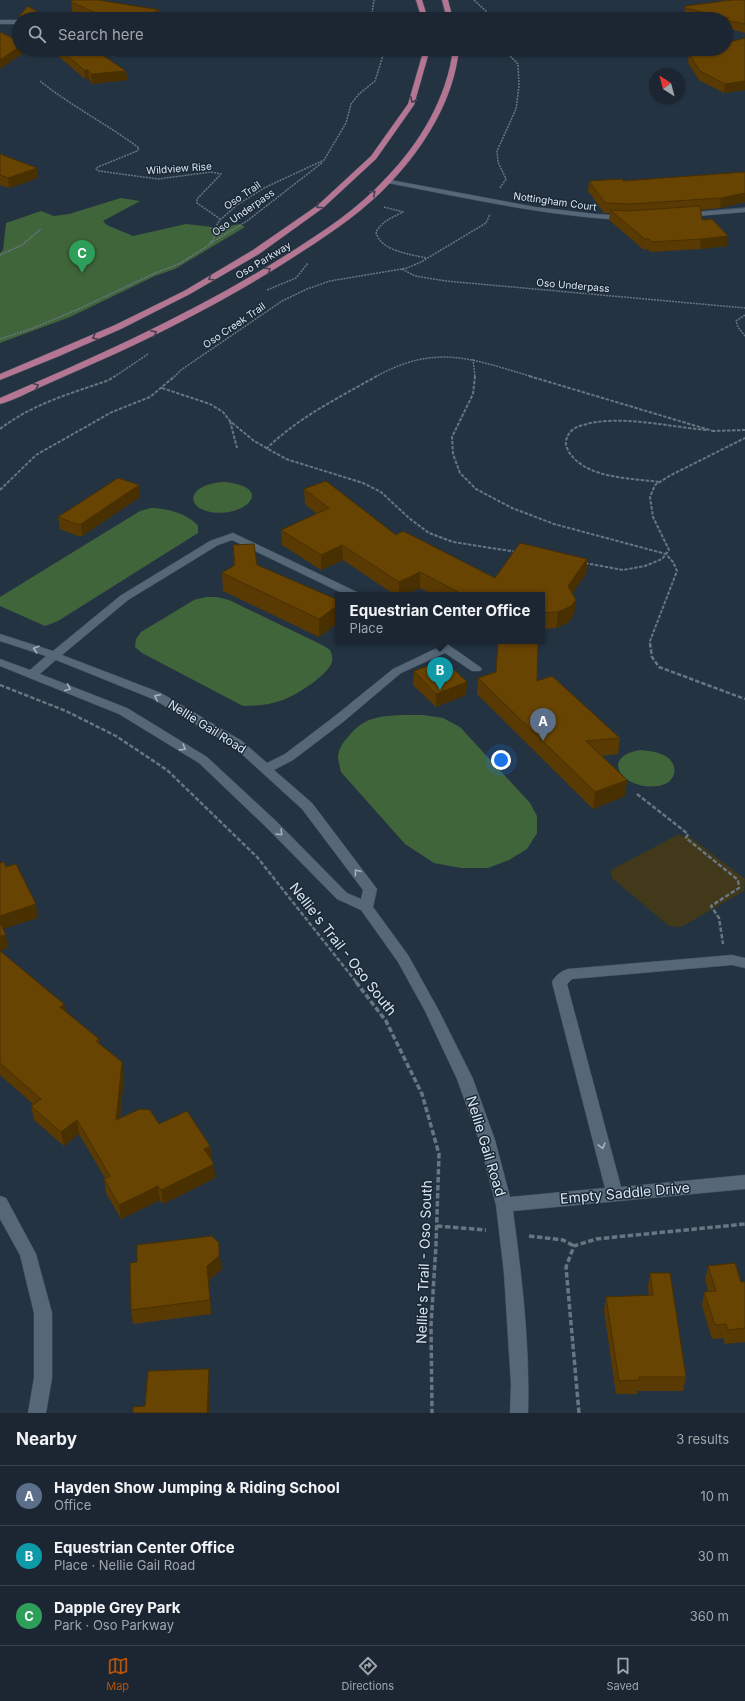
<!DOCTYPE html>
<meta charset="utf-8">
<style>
body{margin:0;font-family:Inter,sans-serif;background:#28323e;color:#f1f3f6}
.compass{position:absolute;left:649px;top:68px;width:36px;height:36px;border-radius:50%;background:#1b2632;box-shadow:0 1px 3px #0004;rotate:324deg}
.you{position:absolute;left:501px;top:760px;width:14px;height:14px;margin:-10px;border:3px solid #fff;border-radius:50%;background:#1a73e8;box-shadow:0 0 0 6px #1a73e833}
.badge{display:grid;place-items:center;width:26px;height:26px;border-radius:50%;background:#b45309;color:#fff;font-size:13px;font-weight:700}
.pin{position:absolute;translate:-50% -33px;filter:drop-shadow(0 1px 2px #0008)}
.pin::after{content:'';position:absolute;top:21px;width:14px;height:12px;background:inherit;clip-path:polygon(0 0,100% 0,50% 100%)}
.popup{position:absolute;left:335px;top:592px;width:210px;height:52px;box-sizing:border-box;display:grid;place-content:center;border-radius:0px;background:#1b2632;filter:drop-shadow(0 1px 3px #0005);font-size:13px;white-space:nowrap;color:#a0a5ac}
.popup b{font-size:15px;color:#f1f3f6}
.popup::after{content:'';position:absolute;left:50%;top:100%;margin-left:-8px;border:8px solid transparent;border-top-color:#1b2632}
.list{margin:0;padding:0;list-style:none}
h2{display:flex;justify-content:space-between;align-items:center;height:52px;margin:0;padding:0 16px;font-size:17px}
h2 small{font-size:13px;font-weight:400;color:#a0a5ac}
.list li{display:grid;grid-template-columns:26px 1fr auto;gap:12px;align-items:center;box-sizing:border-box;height:60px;padding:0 16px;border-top:1px solid #39434d}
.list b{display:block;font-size:15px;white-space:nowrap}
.list p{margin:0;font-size:13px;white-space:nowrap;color:#a0a5ac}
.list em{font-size:13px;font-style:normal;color:#a0a5ac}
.icon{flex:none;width:22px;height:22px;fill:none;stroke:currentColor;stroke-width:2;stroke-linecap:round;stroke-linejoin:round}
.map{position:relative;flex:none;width:745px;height:1413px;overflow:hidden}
.search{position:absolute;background:#1b2632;box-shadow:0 1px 3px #0004;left:12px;right:12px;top:12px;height:44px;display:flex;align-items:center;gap:10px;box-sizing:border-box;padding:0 14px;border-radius:22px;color:#a0a5ac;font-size:15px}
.sheet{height:232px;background:#1b2632}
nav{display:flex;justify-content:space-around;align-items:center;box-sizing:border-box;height:56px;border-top:1px solid #39434d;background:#1b2632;font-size:11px;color:#a0a5ac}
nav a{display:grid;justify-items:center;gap:2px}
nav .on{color:#b45309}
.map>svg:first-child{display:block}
</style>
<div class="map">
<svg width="745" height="1413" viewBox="0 0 745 1413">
<rect width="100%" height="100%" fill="#243342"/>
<!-- green -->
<path fill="#41653b" d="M121,198L140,201L103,221L107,225L133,236L186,224L220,228L240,224L245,227L175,269L155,276L70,317L0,343V253L3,250L6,223L41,211L54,216L69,214Z
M225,482C279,488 241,521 206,511C188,505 190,491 207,485C213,483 219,482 225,482Z
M151,508C166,508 189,514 198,526V533L58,621L45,626L0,606V597L140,511Z
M206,597H217L229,600L324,646L330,650C332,654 333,658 332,662C327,676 294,697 280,701C268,705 255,706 243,706L142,653L135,647L136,639L141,632L194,600Z
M403,715H423L443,718L460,727L530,803L537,816V833L527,849L509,860L488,868H461L434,863L405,844L341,772C340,767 338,761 338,756C339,749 343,742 348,737C364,717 379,716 403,715Z
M640,750C650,751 659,752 667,757C679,766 676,781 662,785C628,794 595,758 640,750Z"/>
<!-- sand -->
<path fill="#413919" d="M677,835L690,837L745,879L744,891L681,927L669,926L612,878L611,870Z"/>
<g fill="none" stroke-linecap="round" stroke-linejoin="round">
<defs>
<path id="minor" d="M0,20H19V24H0Z
M108,49H114L115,56H111Z
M385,179L535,207L595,214L625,216L629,218L625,220C545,216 467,198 388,183L384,181Z
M745,208V212L685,217L681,215L685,213Z
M233,533L359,593L360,595H346L232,540L218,545L128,600L62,655L161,693L242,741L267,763L285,754L335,716L393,669L437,648L429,641H443L480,667L482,669L480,671H472L445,653L401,673L343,722L293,760L274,770L312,803L377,889L373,907L408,955L439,1011L473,1079L495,1140L510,1197L605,1188L552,982C555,976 561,971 568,969L732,955L745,958V968L732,965L572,979L567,984L621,1187L745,1175V1189L513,1211C522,1278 530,1346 528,1413H510L511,1384L504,1273L496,1205L479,1140L457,1079L425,1011L398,962L361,910L337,899L266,827L199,763L119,714L0,666V659L30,670L46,656L0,641V634L53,651L120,596L210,541ZM56,660L153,699L234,747L302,809L363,890L361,899L347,893L276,821L207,757L127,708L40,674Z
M0,1196L6,1198L36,1254L52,1313V1378L46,1413H28L34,1378V1313L20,1255L0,1219Z"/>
<path id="major" d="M416,0H422L428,19H422Z
M442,0H448L453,19H447Z
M424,49H430L414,105L376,159L323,208L259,254L190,294L121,329L57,357L0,380V374L115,325L184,291L253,250L318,205L371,156L408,104Z
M453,49H459C454,99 425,146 391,182C366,209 334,231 303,251C244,290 181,323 117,353C90,365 63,377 36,389C25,394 12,401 0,404V398C98,356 196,312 286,255C321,233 358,209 386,178C420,143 447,98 453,49Z"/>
</defs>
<!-- minor casing -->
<use href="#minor" stroke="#42505c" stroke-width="1"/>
<!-- major casing -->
<use href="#major" stroke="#42505c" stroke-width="1"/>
<!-- path-far3 -->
<path stroke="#687582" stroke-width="1.5" stroke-dasharray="2 1" stroke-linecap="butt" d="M474,0L488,13V19
M373,19L372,13L374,0
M40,81C71,106 107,124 139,148L137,151L98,167L96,169L99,171L158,179L211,172L221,174L197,199V203L220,219
M500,188L506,179L498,162L497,151L516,109L519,86L518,64L503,49
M384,207L403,212C392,218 383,220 376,232C380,251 410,254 426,258
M211,243L247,221L323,162
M0,255L22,245L41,229
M402,269L415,276L446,281L745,308
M267,290L296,278L308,263
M745,315L736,321L738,327L745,336
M0,339L31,329L81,308L155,273L179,264L209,245L214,238V229L220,220L237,205L264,188L324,160L346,123L351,104L359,94L375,81L385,49
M473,359L475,377
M114,377L148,354
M174,377L181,370L282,301L307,289L330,281L407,268L421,262L486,223L490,214
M375,377C436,343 472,359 533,377"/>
<!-- path-far2 -->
<path stroke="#687582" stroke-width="2" stroke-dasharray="3.5 1.5" stroke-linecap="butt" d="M475,376L473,394L452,437L453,454L460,473L476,489L512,508L554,524L666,554L673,562L677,571L650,641V644
M529,376L713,431
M162,388L210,404L223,412L230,421L254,441L286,459L363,483L381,492L409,518L429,533L453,542L517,552
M230,421L237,448
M0,429C34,403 70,394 109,380L115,376
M712,431L745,430
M266,449C299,417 338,398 377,376
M659,482C631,478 590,479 571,455C568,451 565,445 566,441C568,432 574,427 583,425C619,414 669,427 707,430
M0,490L36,455L112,412L150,397L175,376
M585,563L623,570L645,566L662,559L669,550L653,517L650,497L655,485L671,475L745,438"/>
<!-- path-far1 -->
<path stroke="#687582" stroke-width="2.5" stroke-dasharray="4.5 2" stroke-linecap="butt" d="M650,643L652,657L659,667L745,699
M0,685L66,711L116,736L167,770L257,857L357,983
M637,794L688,834L686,838L738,880L739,888L711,906L719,918L723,944"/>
<!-- path -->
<path stroke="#687582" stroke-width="3.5" stroke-dasharray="5.5 2.5" stroke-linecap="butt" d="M356,982L386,1021L422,1094L439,1154L436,1245L431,1325L432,1413
M437,1226L486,1230
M529,1236L563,1240L574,1246
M579,1413L566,1267L574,1246L596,1239L745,1224"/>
<!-- minor -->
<use href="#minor" fill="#566778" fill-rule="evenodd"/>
<!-- major -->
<use href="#major" fill="#b47692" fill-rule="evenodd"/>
</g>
<!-- wall -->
<path fill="#593a02" d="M723,0H745V33L726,28V19H694L684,17L685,6L725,1Z
M71,2L160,10L161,18H160L161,19H91L72,11Z
M20,15L48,19H21Z
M745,38V90L724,93L699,80L688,63L689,54L703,51L704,49H726Z
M50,49H93L126,71L127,80L92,84L89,79H85Z
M0,151V154L37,168L38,178L9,188L0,185Z
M745,172V202L720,208L700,210L702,220L727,246L700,249L650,252L648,249L644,250L609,220L610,213H604L588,191L589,181H623Z
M304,489L396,535L495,578L587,559L586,574L572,593L574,615L569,622L556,628L542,629V595H433L420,588L405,595H395L343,560L321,570L282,545L281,530L317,514L305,504Z
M140,497L82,536H78L60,529L58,517Z
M233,545L257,565L338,600V623L319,637L223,591L222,573L234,565Z
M414,671L466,695L436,707L413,685Z
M496,672L537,681L620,738L618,754L602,756L627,780L625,796L593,809L477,694L478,678Z
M0,951L64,1004L66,1012L99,1039V1043L124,1076L120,1118L159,1124L210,1146L212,1160H211L215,1178L163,1204L160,1200L121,1219L106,1193L104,1179L105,1178L79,1134L64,1146L34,1120L31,1106L33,1104L0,1075Z
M220,1257L221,1270L209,1280L211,1314L133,1324L131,1310Z
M708,1266L741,1282H745V1342L725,1344L723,1338L712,1339L702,1306L704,1292H709L705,1280Z
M650,1273L686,1377L683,1391H637V1394H616L604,1311L606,1297L649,1296L648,1287Z"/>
<!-- shaded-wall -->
<path fill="#493001" d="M160,10L161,18L158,19L151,13Z
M19,47V49H25V52L0,69V60Z
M84,70H88L89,79H85Z
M126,71L127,80L92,84L91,74Z
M745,81V90L724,93L725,84Z
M37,168L38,178L9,188L8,178Z
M745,193V202L720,208L721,198Z
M728,236L727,246L700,249L701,239Z
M139,485L140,497L82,536L81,524Z
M342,545L343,560L321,570V555Z
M587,559L586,574L567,601L568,586Z
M420,572V588L405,595H399V582Z
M576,600L574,615L569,622L556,628L558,612Z
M338,605V623L319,637V619Z
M467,682L466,695L436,707V694Z
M627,780L625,796L593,809L595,792Z
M36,904L38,918L0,930V916Z
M6,935L8,948L0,951V936Z
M64,1004L67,1017L60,1007Z
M122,1062L124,1076L118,1134L116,1120Z
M77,1120L79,1134L64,1146L61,1132Z
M210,1146L212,1160L205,1163L204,1149Z
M214,1164L215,1178L163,1204L161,1190Z
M158,1186L160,1200L121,1219L119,1205Z
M219,1243L221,1270L209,1280L211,1314L207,1266Z
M209,1369L210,1383L209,1413H207Z"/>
<!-- building -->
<path fill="#684402" stroke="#493001" d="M72,0H98L160,10L151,13L161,19H110L71,2Z
M732,0H745V24L726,20L729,18L685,8V6Z
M28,6L48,19H25L20,15Z
M0,32L19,41V47L0,60Z
M745,38V81L725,84L700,71L689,54L709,50L707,49H726V43Z
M60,49H93L126,71L91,74L88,70H84Z
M0,154L37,168L8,178L0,175Z
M745,172V193L721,198L630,204L605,203L589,181L622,179L623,181Z
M700,206L702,220L712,219L728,236L701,239L651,242L649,239H645L610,210L630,211Z
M118,478L139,485L81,524H76L58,517Z
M326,481L396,535L403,531L495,578L520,543L587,559L568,586L576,600L571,606L558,612L542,613V595H464L420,572L399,582L342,545L321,555L281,530L329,508L304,489Z
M254,544L257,565L338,600V605L319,619L222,573L235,565L233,545Z
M498,641H538L537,681L552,676L620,738L586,741L627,780L595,792L478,678L496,672Z
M444,660L467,682L436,694L414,671Z
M4,862L6,867L16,864L36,904L0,916V863Z
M0,922L6,935L0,936Z
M0,951L64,1004L60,1007L99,1039L96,1041L122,1062L116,1120L140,1109L150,1110L159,1124L187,1111L210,1146L204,1149L214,1164L161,1190L158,1186L119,1205L104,1179L110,1176L77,1120L61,1132L31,1106L41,1099L0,1063Z
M212,1236L219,1243V1256L207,1266L210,1300L131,1310L130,1263L137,1262V1245Z
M735,1263L741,1282H745V1328L728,1330L726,1324L715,1325L704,1292L716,1291L708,1266Z
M650,1273H670L686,1377H639V1380L619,1381L606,1297L653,1295Z
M209,1369L207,1413H133V1407L145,1406L148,1371Z"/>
<!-- one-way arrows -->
<defs><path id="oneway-chevron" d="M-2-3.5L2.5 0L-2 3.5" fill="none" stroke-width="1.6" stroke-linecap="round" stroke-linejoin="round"/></defs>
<g stroke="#484053">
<use href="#oneway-chevron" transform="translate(413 100) rotate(116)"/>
<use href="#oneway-chevron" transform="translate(373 193) rotate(-41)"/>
<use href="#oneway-chevron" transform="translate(319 206) rotate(141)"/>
<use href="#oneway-chevron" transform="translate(268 270) rotate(-32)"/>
<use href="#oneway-chevron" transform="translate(211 278) rotate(150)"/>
<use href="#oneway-chevron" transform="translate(154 333) rotate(-26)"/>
<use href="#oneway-chevron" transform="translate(95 337) rotate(156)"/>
<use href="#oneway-chevron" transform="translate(36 386) rotate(-23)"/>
</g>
<g stroke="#a6b3bf">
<use href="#oneway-chevron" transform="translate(36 649) rotate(-162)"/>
<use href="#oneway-chevron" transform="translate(68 688) rotate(22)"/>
<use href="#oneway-chevron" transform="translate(157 697) rotate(-154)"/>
<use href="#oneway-chevron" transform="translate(183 748) rotate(32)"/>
<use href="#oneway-chevron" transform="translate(280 833) rotate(46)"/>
<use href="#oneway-chevron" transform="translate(357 872) rotate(-127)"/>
<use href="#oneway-chevron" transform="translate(602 1146) rotate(75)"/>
</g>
<g text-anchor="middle" stroke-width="3" stroke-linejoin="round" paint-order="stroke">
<!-- far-street labels -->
<g font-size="10" fill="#dce6ef" stroke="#1a2938">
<text transform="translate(179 168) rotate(-4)" y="4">Wildview Rise</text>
<text transform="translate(242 195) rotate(-34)" y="4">Oso Trail</text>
<text transform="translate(555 201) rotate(8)" y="4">Nottingham Court</text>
<text transform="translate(243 212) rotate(-35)" y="4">Oso Underpass</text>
<text transform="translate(263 260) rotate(-31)" y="4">Oso Parkway</text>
<text transform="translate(573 285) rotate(5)" y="4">Oso Underpass</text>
<text transform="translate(234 325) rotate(-34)" y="4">Oso Creek Trail</text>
</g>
<!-- street labels -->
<g font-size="12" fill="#dce6ef" stroke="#1a2938">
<text transform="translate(207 727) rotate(32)" y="4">Nellie Gail Road</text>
</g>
<!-- near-street labels -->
<g font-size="14" fill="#dce6ef" stroke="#1a2938">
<text transform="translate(343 949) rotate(52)" y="5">Nellie's Trail - Oso South</text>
<text transform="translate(486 1146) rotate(73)" y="5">Nellie Gail Road</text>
<text transform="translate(625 1193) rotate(-5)" y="5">Empty Saddle Drive</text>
<text transform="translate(424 1262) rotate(-88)" y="5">Nellie's Trail - Oso South</text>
</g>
</g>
</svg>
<svg class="compass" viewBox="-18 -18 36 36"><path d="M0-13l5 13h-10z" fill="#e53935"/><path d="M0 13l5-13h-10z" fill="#a0a5ac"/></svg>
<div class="you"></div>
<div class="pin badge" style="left:543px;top:741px;background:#5c6f8a">A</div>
<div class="pin badge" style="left:440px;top:690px;background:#0f9aa8">B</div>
<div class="popup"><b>Equestrian Center Office</b>Place</div>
<div class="pin badge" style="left:82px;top:273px;background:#2e9e5b">C</div>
<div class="search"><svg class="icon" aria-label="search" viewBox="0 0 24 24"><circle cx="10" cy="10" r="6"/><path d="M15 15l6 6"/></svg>Search here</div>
</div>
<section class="sheet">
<h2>Nearby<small>3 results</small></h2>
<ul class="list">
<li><span class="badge" style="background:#5c6f8a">A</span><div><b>Hayden Show Jumping &amp; Riding School</b><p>Office</p></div><em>10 m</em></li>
<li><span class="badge" style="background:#0f9aa8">B</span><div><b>Equestrian Center Office</b><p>Place · Nellie Gail Road</p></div><em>30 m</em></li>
<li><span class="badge" style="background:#2e9e5b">C</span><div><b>Dapple Grey Park</b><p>Park · Oso Parkway</p></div><em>360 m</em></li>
</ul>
</section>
<nav>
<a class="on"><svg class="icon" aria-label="map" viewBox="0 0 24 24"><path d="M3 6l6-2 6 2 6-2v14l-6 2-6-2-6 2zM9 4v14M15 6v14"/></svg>Map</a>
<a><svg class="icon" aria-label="directions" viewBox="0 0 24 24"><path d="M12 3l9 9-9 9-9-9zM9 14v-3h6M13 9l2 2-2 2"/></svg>Directions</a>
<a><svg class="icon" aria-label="saved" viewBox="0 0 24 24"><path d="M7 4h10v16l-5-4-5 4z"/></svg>Saved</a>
</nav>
